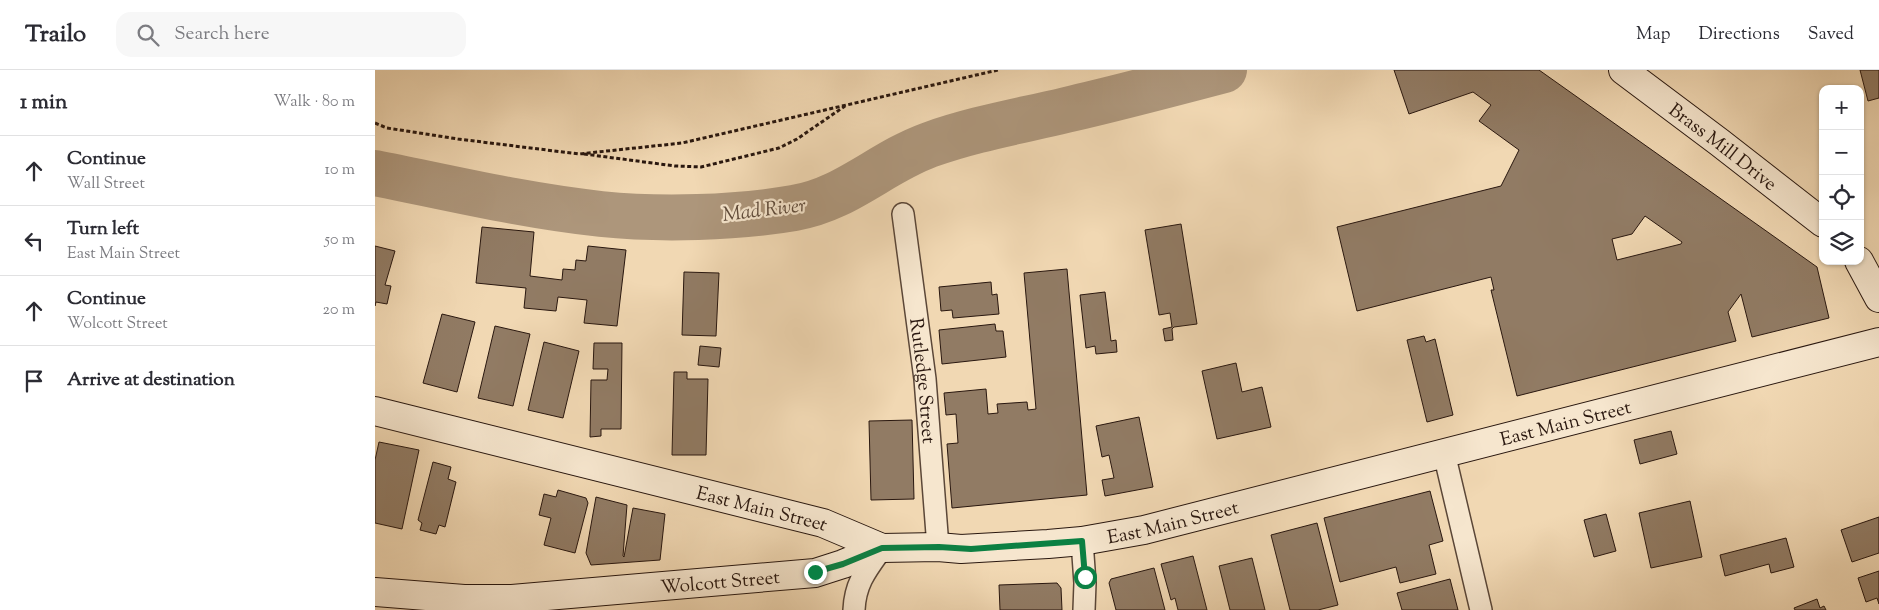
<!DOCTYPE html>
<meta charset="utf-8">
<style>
body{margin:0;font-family:"Sorts Mill Goudy",serif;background:#f7f7f7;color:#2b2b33}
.controls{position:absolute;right:15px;top:15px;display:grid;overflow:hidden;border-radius:10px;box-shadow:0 1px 4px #0004}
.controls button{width:45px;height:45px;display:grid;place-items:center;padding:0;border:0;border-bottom:1px solid #e1e1e2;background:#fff;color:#2b2b33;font:25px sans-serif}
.stop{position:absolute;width:15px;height:15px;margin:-11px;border:4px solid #0b8043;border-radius:50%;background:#fff}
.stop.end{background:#0b8043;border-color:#fff;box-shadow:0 1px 5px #0008}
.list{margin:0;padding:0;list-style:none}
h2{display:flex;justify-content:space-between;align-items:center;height:65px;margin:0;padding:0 20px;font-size:21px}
h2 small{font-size:16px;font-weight:400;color:#7c7c81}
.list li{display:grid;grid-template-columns:32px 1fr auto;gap:15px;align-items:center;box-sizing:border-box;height:70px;padding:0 20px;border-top:1px solid #e1e1e2}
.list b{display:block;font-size:19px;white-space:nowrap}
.list p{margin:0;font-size:16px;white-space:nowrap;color:#7c7c81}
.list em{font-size:16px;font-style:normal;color:#7c7c81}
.icon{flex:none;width:28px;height:28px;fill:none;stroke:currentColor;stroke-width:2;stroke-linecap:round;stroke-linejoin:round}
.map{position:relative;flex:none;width:1504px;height:540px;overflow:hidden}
header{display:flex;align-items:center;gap:30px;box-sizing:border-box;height:70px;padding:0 25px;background:#fff;border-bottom:1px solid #e1e1e2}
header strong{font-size:24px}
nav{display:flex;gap:28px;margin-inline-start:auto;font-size:18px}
.search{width:350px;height:45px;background:#f7f7f7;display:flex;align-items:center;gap:12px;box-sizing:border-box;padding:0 18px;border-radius:15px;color:#7c7c81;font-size:19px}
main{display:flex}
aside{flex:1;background:#fff}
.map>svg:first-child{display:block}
</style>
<header>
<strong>Trailo</strong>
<div class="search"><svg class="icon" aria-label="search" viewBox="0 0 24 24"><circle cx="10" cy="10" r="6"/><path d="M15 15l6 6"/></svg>Search here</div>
<nav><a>Map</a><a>Directions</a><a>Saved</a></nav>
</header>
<main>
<aside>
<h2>1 min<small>Walk · 80 m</small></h2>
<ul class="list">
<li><svg class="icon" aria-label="ahead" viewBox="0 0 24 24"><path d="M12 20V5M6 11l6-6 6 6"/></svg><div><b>Continue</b><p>Wall Street</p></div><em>10 m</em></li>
<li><svg class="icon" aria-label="left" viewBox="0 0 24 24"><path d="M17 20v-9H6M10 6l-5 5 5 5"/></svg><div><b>Turn left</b><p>East Main Street</p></div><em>50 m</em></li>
<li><svg class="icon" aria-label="ahead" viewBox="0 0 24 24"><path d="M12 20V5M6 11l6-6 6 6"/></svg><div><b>Continue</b><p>Wolcott Street</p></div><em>20 m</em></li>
<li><svg class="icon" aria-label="arrive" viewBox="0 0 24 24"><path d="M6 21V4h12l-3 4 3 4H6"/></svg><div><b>Arrive at destination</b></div></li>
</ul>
</aside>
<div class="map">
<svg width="1504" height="540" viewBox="0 0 1504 540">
<rect width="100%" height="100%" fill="#f1d8b3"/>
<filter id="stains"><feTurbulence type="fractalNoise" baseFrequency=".004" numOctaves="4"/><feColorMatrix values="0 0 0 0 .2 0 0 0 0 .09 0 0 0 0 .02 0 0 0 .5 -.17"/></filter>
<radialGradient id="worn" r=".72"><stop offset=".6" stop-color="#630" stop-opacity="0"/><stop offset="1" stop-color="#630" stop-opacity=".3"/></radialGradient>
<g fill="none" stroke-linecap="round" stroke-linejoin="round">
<!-- river -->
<path stroke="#ad967b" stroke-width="46" d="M0,103C75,118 150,136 226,144C285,150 361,148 419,138C472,129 505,93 554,75C598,59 645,51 691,40C743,28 796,14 849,0"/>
</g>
<!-- building -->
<path fill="#917b64" stroke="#29170f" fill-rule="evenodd" d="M1019,0H1164L1442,197L1454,248L1377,267L1366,224L1353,242L1361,271L1142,326L1116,220H1119L1116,207L982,241L962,157L1126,116L1144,80L1104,51L1116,35L1098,22L1034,44ZM1270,146L1307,172L1306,174L1242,190L1237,169L1257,164Z
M1485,0H1504V28L1493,31Z
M806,154L822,254L799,257L797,259L798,270L790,271L788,259L797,257L795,243L784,245L770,160Z
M107,157L159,162L155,206L187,210L188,199L200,200L201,190L211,191L213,176L251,180L242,256L209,253L212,230L183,227L181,241L149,238L151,218L101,213Z
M0,176L20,181L10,215L16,216L12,234L1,232L0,236Z
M692,199L712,425L577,438L572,374L583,373L581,344L571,345L569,323L611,319L613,344L623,343L622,334L652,332L653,340L661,339L649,203Z
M309,202L344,203L341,266L307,265Z
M616,212L617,225L622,224L624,244L578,248L577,240L566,241L564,217Z
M730,222L736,271L741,270L742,282L721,284L720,276L711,278L705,225Z
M67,244L100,252L82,322L48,313Z
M620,254L621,261H628L631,287L567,294L564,260Z
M120,256L155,264L138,336L103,328Z
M1049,266L1051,272L1060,269L1078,345L1052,352L1032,270Z
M169,272L204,281L188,348L153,340Z
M219,273H247L246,359H226V366L215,367L216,310H232L233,299H218Z
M325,276L346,278L344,297L323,295Z
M861,293L867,322L887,317L896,357L842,369L827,301Z
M299,302H312V309H333L331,385H297Z
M764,347L778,417L730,426L727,410L739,408L734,385L727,387L721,356Z
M537,350L539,429L496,430L494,351Z
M1296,361L1302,384L1265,394L1259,370Z
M4,372L44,380L27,459L0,453V390Z
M58,392L76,397L73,409L81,412L70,457L64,455L61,464L45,460L47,453L43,450Z
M183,420L211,428L213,433L200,483L169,475L176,448L164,445L169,424L181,427Z
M1055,421L1068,471L1054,475L1061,504L1025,513L1021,497L965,512L949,448Z
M221,427L252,435L248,486L249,487L258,438L290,444L285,490L216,495L211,483Z
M1315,431L1327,487L1276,498L1264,443Z
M1231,444L1241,481L1219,487L1209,450Z
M1504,447V483L1477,492L1466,460Z
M942,453L963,535L943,540H915L896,465Z
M1411,468L1419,497L1396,503L1394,494L1350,506L1345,485Z
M818,486L832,540H803L800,528L796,530L786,494Z
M877,488L890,540H855L844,496Z
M779,498L790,540H741L734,513L736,509Z
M1504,501V534L1502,528L1491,532L1483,508Z
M1075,509L1083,540H1027L1022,523Z
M682,513L686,518L687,540H625L624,515Z
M1442,529L1445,538L1449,536L1451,540H1420L1419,538Z"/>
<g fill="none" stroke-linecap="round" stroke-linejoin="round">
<defs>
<g id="minor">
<path id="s1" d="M528,144L550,309L563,477"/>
<path d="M1069,383L1106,540"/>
<path d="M707,471L710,513L709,540"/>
<path d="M479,540C480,513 492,499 507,478"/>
</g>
<g id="secondary">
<path id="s2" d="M1248,0L1344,72L1448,153"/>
<path d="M1484,191L1504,228"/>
<path id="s3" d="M0,341L448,453L507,478L563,477L586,479L673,474L707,471L769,460L1504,272"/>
<path id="s4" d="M0,522L89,529H137L440,503L468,494L507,478"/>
</g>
</defs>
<!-- minor casing -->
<use href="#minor" stroke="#5b4738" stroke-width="24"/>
<!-- secondary casing -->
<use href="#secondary" stroke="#29170f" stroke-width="30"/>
<!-- path -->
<path stroke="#29170f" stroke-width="3" stroke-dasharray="4 2.5" stroke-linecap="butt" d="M0,53L12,58L83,69L204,84L307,73L623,0
M209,84L300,96L326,97L404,78L422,69L470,36"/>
<!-- minor -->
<use href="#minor" stroke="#f6e6ce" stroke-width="21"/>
<!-- secondary -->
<use href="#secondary" stroke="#f6e6ce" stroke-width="28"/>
</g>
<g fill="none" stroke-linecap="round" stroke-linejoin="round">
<!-- route -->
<path stroke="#0b8043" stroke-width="6" d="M440,502L468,494L507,478L564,477L596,479L707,471L710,507"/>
</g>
<g text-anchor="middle" stroke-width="4.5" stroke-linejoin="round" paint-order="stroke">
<!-- street labels -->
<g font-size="19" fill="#29170f" stroke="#f6e6ce">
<text dy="7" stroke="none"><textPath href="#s2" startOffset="126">Brass Mill Drive</textPath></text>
<text dy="7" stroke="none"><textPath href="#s1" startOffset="168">Rutledge Street</textPath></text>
<text dy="7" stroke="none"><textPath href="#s3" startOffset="1224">East Main Street</textPath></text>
<text dy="7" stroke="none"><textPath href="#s3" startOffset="399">East Main Street</textPath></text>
<text dy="7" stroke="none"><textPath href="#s3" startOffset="819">East Main Street</textPath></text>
<text dy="7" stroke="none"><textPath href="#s4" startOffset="346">Wolcott Street</textPath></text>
</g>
<!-- water labels -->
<g font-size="20" font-style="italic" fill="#5e4a3a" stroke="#f6e6ce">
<text transform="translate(389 139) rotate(-7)" y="7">Mad River</text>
</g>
</g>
<rect width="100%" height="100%" filter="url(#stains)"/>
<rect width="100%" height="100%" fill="url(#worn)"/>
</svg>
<div class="controls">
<button>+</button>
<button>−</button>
<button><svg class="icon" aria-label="locate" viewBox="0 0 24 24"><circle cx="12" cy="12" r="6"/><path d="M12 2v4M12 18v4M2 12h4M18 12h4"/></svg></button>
<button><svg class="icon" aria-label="layers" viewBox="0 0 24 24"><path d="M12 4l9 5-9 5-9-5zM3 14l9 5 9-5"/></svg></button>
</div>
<div class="stop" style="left:710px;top:507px"></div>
<div class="stop end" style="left:440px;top:502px"></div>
</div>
</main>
